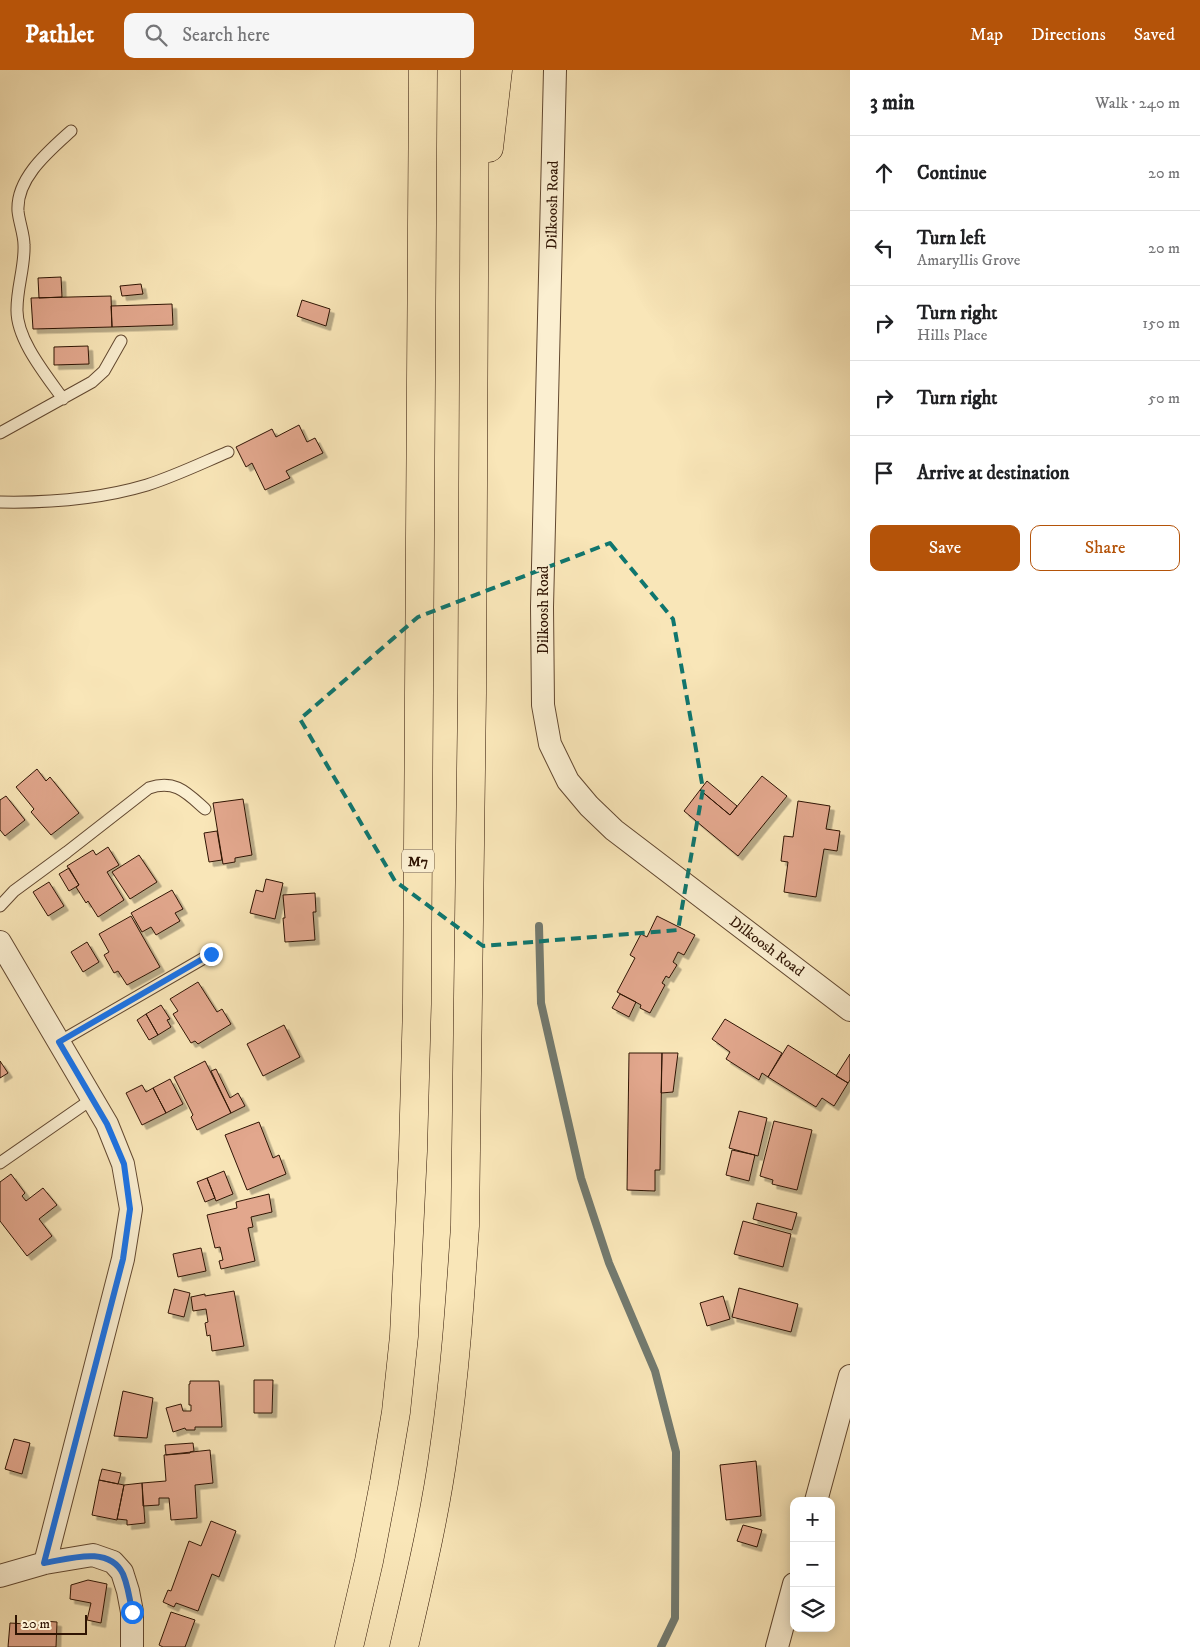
<!DOCTYPE html>
<meta charset="utf-8">
<style>
body{margin:0;font-family:"IM FELL DW Pica",serif;background:#f6f6f6;color:#202124}
.controls{position:absolute;right:15px;bottom:15px;display:grid;overflow:hidden;border-radius:10px;box-shadow:0 2px 12px #0003}
.controls button{width:45px;height:45px;display:grid;place-items:center;padding:0;border:0;border-bottom:1px solid #e0e0e0;background:#fff;color:#202124;font:25px sans-serif}
.scale{position:absolute;left:15px;bottom:12px;width:72px;box-sizing:border-box;padding-left:5px;border:2px solid #2f1403;border-top:0;font-size:14px;line-height:18px;white-space:nowrap;color:#2f1403;-webkit-text-stroke:4px #fbefd1;paint-order:stroke}
.stop{position:absolute;width:15px;height:15px;margin:-11px;border:4px solid #1a73e8;border-radius:50%;background:#fff}
.stop.end{background:#1a73e8;border-color:#fff;box-shadow:0 1px 5px #0008}
.list{margin:0;padding:0;list-style:none}
h2{display:flex;justify-content:space-between;align-items:center;height:65px;margin:0;padding:0 20px;font-size:21px}
h2 small{font-size:16px;font-weight:400;color:#757577}
.list li{display:grid;grid-template-columns:32px 1fr auto;gap:15px;align-items:center;box-sizing:border-box;height:75px;padding:0 20px;border-top:1px solid #e0e0e0}
.list b{display:block;font-size:19px;white-space:nowrap}
.list p{margin:0;font-size:16px;white-space:nowrap;color:#757577}
.list em{font-size:16px;font-style:normal;color:#757577}
.actions{display:flex;gap:10px;padding:15px 20px}
.actions a{flex:1;padding:11px 0;border:1px solid #b45309;border-radius:10px;text-align:center;font-size:18px;color:#b45309}
.actions .main{background:#b45309;color:#fff}
.icon{flex:none;width:28px;height:28px;fill:none;stroke:currentColor;stroke-width:2;stroke-linecap:round;stroke-linejoin:round}
.map{position:relative;flex:none;width:850px;height:1577px;overflow:hidden}
header{display:flex;align-items:center;gap:30px;box-sizing:border-box;height:70px;padding:0 25px;background:#b45309;color:#fff}
header strong{font-size:24px}
nav{display:flex;gap:28px;margin-inline-start:auto;font-size:18px}
.search{width:350px;height:45px;background:#f6f6f6;display:flex;align-items:center;gap:12px;box-sizing:border-box;padding:0 18px;border-radius:10px;color:#757577;font-size:19px}
main{display:flex}
aside{flex:1;background:#fff}
.map>svg:first-child{display:block}
</style>
<header>
<strong>Pathlet</strong>
<div class="search"><svg class="icon" aria-label="search" viewBox="0 0 24 24"><circle cx="10" cy="10" r="6"/><path d="M15 15l6 6"/></svg>Search here</div>
<nav><a>Map</a><a>Directions</a><a>Saved</a></nav>
</header>
<main>
<div class="map">
<svg width="850" height="1577" viewBox="0 0 850 1577">
<defs>
<filter id="shadow"><feDropShadow dx="4.5" dy="4.5" stdDeviation="0" flood-color="#0004"/></filter>
</defs>
<rect width="100%" height="100%" fill="#f9e6b8"/>
<filter id="stains"><feTurbulence type="fractalNoise" baseFrequency=".004" numOctaves="4"/><feColorMatrix values="0 0 0 0 .2 0 0 0 0 .09 0 0 0 0 .02 0 0 0 .5 -.17"/></filter>
<radialGradient id="worn" r=".72"><stop offset=".6" stop-color="#630" stop-opacity="0"/><stop offset="1" stop-color="#630" stop-opacity=".3"/></radialGradient>
<g fill="none" stroke-linecap="round" stroke-linejoin="round">
<!-- stream -->
<path stroke="#737a6f" stroke-width="8" d="M539,856L541,933L581,1108L609,1193L655,1301L676,1382L675,1548L661,1577"/>
</g>
<!-- building -->
<path fill="#e2a78d" stroke="#2f1403" filter="url(#shadow)" d="M61,207L62,227L39,228L38,208Z
M141,214L143,224L122,226L120,216Z
M111,226L112,257L33,259L31,228Z
M302,230L330,239L326,256L297,246Z
M172,234L173,255L112,257L111,236Z
M88,276L89,294L54,295V277Z
M299,355L307,372L315,368L323,383L286,401L290,408L265,420L252,393L246,397L236,377L272,359L276,367Z
M37,699L46,711L50,707L79,743L51,765L31,742L34,739L16,717Z
M762,706L787,726L738,786L684,741L700,720L730,745Z
M707,711L737,736L730,745L700,720Z
M6,726L25,750L5,766L0,760V730Z
M243,729L252,785L235,788V792L223,794L213,733Z
M798,731L830,736L826,759L840,761L837,781L824,779L816,827L784,822L788,792L781,791L784,766L793,767Z
M217,761L222,790L209,792L204,763Z
M108,777L119,795L107,802L124,830L98,847L88,831L86,833L76,817L79,815L67,796L93,780L96,785Z
M139,785L157,812L130,829L112,802Z
M69,798L79,815L69,821L59,804Z
M266,809L283,813L275,849L250,843L256,820L263,822Z
M49,812L64,836L48,846L33,822Z
M172,820L183,839L175,843L180,851L156,865L151,857L142,862L131,843Z
M315,823L316,842H313L315,870L285,872L283,848H285L283,825Z
M131,846L160,897L127,915L118,901L114,903L104,885L109,882L99,864Z
M657,846L695,865L684,885L678,882L673,892L677,895L669,908L666,906L662,913L665,915L650,943L640,938L641,935L617,922L635,888L630,885L641,864L647,867Z
M87,872L99,892L83,902L71,882Z
M198,912L217,942L222,939L231,954L198,974L195,971L191,973L173,944L178,941L170,929Z
M620,924L636,932L629,947L612,938Z
M161,935L170,949L167,950L171,957L158,965L146,944Z
M146,944L158,965L149,970L137,950Z
M725,949L782,983L768,1007L762,1003L759,1010L726,989L730,982L712,969Z
M284,955L300,987L263,1006L247,974Z
M788,975L848,1013L834,1036L822,1028L816,1037L768,1007Z
M629,983H662L660,1100H655V1121L627,1120Z
M662,983H678L673,1022L661,1023Z
M850,984V1010L848,1013L836,1006Z
M0,991L8,1003L0,1008Z
M205,991L231,1043L197,1060L191,1047L193,1045L174,1007Z
M216,999L230,1028L238,1023L245,1036L231,1043L211,1001Z
M170,1009L183,1034L166,1043L153,1018Z
M142,1015L146,1022L153,1018L166,1043L142,1055L126,1023Z
M739,1041L767,1048L758,1086L729,1078Z
M774,1051L812,1060L797,1120L772,1114L773,1110L760,1106Z
M259,1052L273,1088L279,1085L286,1104L247,1120L225,1065Z
M732,1080L755,1085L749,1111L726,1105Z
M224,1101L233,1124L216,1131L207,1108Z
M11,1104L25,1123L22,1126L26,1131L43,1118L57,1135L39,1149L52,1166L27,1186L0,1151V1112Z
M207,1108L215,1128L205,1132L197,1112Z
M269,1124L272,1142L251,1147L253,1157L248,1158L255,1191L221,1199L219,1191L223,1190L220,1177L215,1178L207,1145L237,1138L236,1132Z
M757,1133L797,1143L792,1160L753,1149Z
M743,1151L791,1164L783,1197L734,1184Z
M201,1178L206,1201L178,1207L173,1184Z
M739,1218L798,1234L791,1262L732,1247Z
M174,1219L190,1223L184,1247L168,1243Z
M234,1221L244,1276L212,1281L210,1265L207,1266L205,1253L208,1252L206,1239L193,1241L191,1227L205,1224V1226Z
M723,1226L730,1249L707,1256L700,1233Z
M254,1310H273L272,1343H254Z
M190,1311H219L222,1357H195V1360H186L185,1358L173,1362L166,1338L181,1334L183,1341H191V1335H189V1314H190Z
M123,1321L153,1328L147,1368L114,1366Z
M14,1369L30,1373L22,1404L5,1399Z
M193,1373L194,1381L190,1382V1383L166,1385L165,1375Z
M210,1380L213,1413L195,1415L197,1448L171,1450L169,1428H159V1435L143,1436L142,1413L166,1411L164,1385Z
M756,1391L761,1446L726,1450L720,1395Z
M102,1399L121,1403L118,1414L99,1410Z
M99,1410L124,1415L117,1450L92,1445Z
M142,1413L145,1453L127,1455V1450L117,1449L124,1415Z
M211,1451L236,1461L219,1507L212,1504L198,1541L176,1533L174,1537L163,1532L168,1520L171,1521L189,1471L201,1476Z
M743,1455L762,1460L757,1477L737,1471Z
M88,1510L107,1514L101,1553L87,1550L91,1533L70,1529L71,1515Z
M171,1542L195,1550L185,1577H163L159,1575Z
M43,1551L57,1552L56,1577H8L10,1553L43,1555Z"/>
<g fill="none" stroke-linecap="round" stroke-linejoin="round">
<defs>
<path id="lane" d="M63,329C46,305 16,269 17,239C17,217 25,196 24,175C24,164 19,152 18,141C16,108 49,81 71,61
M0,363L92,312L104,301L121,271
M0,432C49,433 100,429 147,415C175,406 202,393 228,382
M0,836L14,821L67,782L149,718C175,709 187,723 205,739
M59,972L211,884
M0,1093L92,1029"/>
<path id="street" d="M555,0L542,537L543,635L550,674L568,711L589,736L614,760L850,940
M0,872L107,1054L123,1094L131,1139L123,1189L45,1493
M816,1431L850,1306
M0,1506L45,1493L93,1485L113,1492L122,1502L128,1521L132,1542V1577
M777,1577L794,1514"/>
<path id="highway" d="M489,78L498,0
M349,1577L369,1491L384,1413L396,1342L404,1266L413,1081L417,934L423,0
M404,1577C419,1512 435,1446 444,1379C455,1305 460,1230 465,1156L472,623L475,0"/>
</defs>
<!-- lane casing -->
<use href="#lane" stroke="#624830" stroke-width="13"/>
<!-- street casing -->
<use href="#street" stroke="#624830" stroke-width="24"/>
<!-- highway casing -->
<use href="#highway" stroke="#2f1403" stroke-width="29"/>
<!-- lane -->
<use href="#lane" stroke="#fbefd1" stroke-width="11"/>
<!-- street -->
<use href="#street" stroke="#fbefd1" stroke-width="22"/>
<!-- highway -->
<use href="#highway" stroke="#f9e6b8" stroke-width="28"/>
</g>
<g fill="none" stroke-linecap="round" stroke-linejoin="round">
<!-- route -->
<path stroke="#1a73e8" stroke-width="6" d="M132,1542C130,1529 128,1516 123,1504C109,1475 69,1489 44,1493L123,1189L130,1139L124,1094L107,1054L59,972L211,884"/>
</g>
<!-- marked area -->
<path fill="none" stroke="#0f766e" stroke-width="4" stroke-dasharray="10 6" stroke-linejoin="round" d="M610,473L673,549L703,719L678,860L483,876L395,811L300,649L418,547Z"/>
<g text-anchor="middle" stroke-width="4.5" stroke-linejoin="round" paint-order="stroke">
<!-- shield labels -->
<rect fill="#fbefd1" stroke="#6c5641" stroke-width="1" x="402" y="779.5" width="32" height="23" rx="4"/>
<g font-size="14" font-weight="bold" fill="#2f1403">
<text x="418" y="796">M7</text>
</g>
<!-- street labels -->
<g font-size="15" fill="#2f1403" stroke="#fbefd1">
<text transform="translate(552 135) rotate(-89)" y="5">Dilkoosh Road</text>
<text transform="translate(543 540) rotate(-90)" y="5">Dilkoosh Road</text>
<text transform="translate(767 876) rotate(37)" y="5">Dilkoosh Road</text>
</g>
</g>
<rect width="100%" height="100%" filter="url(#stains)"/>
<rect width="100%" height="100%" fill="url(#worn)"/>
</svg>
<div class="controls">
<button>+</button>
<button>−</button>
<button><svg class="icon" aria-label="layers" viewBox="0 0 24 24"><path d="M12 4l9 5-9 5-9-5zM3 14l9 5 9-5"/></svg></button>
</div>
<div class="scale">20 m</div>
<div class="stop" style="left:132px;top:1542px"></div>
<div class="stop end" style="left:211px;top:884px"></div>
</div>
<aside>
<h2>3 min<small>Walk · 240 m</small></h2>
<ul class="list">
<li><svg class="icon" aria-label="ahead" viewBox="0 0 24 24"><path d="M12 20V5M6 11l6-6 6 6"/></svg><div><b>Continue</b></div><em>20 m</em></li>
<li><svg class="icon" aria-label="left" viewBox="0 0 24 24"><path d="M17 20v-9H6M10 6l-5 5 5 5"/></svg><div><b>Turn left</b><p>Amaryllis Grove</p></div><em>20 m</em></li>
<li><svg class="icon" aria-label="right" viewBox="0 0 24 24"><path d="M7 20v-9h11M14 6l5 5-5 5"/></svg><div><b>Turn right</b><p>Hills Place</p></div><em>150 m</em></li>
<li><svg class="icon" aria-label="right" viewBox="0 0 24 24"><path d="M7 20v-9h11M14 6l5 5-5 5"/></svg><div><b>Turn right</b></div><em>50 m</em></li>
<li><svg class="icon" aria-label="arrive" viewBox="0 0 24 24"><path d="M6 21V4h12l-3 4 3 4H6"/></svg><div><b>Arrive at destination</b></div></li>
</ul>
<div class="actions"><a class="main">Save</a><a>Share</a></div>
</aside>
</main>
